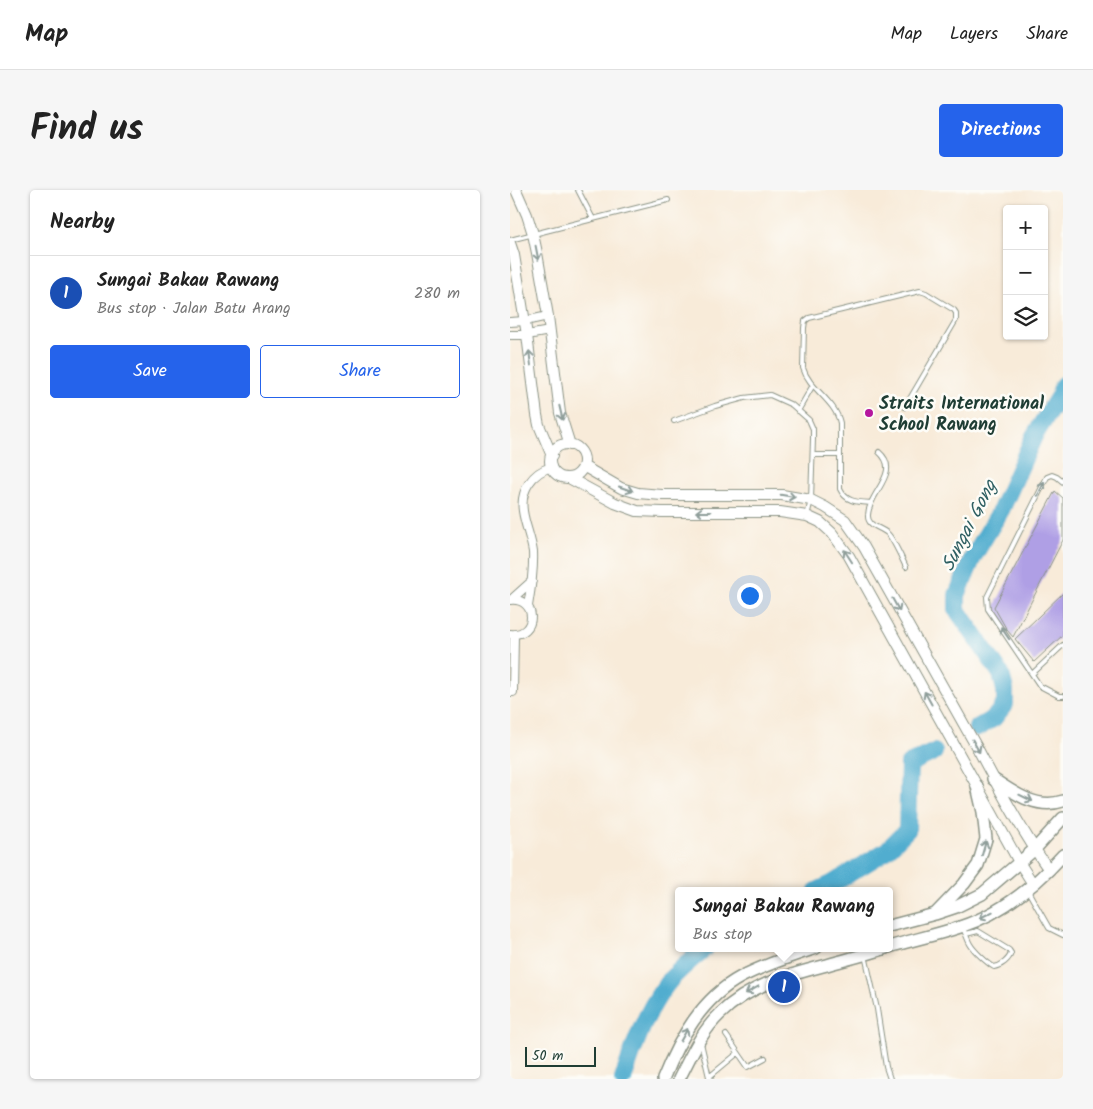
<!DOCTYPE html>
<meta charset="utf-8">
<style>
body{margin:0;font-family:Kalam,sans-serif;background:#f6f6f6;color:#222}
.controls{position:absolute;right:15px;top:15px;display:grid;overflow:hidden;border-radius:5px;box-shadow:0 1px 4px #0004}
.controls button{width:45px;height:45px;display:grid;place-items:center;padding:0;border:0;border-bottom:1px solid #e0e0e0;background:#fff;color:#222;font:25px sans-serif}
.scale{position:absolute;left:15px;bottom:12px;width:71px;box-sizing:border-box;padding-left:5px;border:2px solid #1f3d34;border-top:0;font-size:14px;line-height:18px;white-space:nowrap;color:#1f3d34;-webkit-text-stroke:4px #fdfcf7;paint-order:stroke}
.you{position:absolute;left:239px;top:405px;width:18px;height:18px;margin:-12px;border:4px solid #fff;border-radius:50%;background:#1a73e8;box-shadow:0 0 0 8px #1a73e833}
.badge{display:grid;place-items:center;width:32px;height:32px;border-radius:50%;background:#2563eb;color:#fff;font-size:16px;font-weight:700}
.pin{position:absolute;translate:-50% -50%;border:2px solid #fff;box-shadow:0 1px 5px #0006}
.popup{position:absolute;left:165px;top:697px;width:218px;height:65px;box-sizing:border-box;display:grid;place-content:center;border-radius:5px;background:#fff;filter:drop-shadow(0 1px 4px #0005);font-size:16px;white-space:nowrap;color:#767676}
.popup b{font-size:19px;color:#222}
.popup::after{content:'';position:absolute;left:50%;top:100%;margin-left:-10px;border:10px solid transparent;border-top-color:#fff}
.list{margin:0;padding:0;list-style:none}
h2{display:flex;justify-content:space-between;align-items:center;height:65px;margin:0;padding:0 20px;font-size:21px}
h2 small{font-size:16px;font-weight:400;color:#767676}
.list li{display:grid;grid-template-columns:32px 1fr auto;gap:15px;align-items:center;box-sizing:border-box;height:75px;padding:0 20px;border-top:1px solid #e0e0e0}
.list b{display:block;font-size:19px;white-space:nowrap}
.list p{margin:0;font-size:16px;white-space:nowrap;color:#767676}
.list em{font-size:16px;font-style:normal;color:#767676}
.actions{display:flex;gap:10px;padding:15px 20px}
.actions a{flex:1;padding:11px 0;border:1px solid #2563eb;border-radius:5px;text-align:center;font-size:18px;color:#2563eb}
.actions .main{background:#2563eb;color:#fff}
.icon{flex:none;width:28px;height:28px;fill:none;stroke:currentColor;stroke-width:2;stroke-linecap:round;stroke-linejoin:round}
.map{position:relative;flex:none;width:553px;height:889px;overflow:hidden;border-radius:5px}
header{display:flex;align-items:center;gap:30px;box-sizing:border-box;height:70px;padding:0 25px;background:#fff;border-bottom:1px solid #e0e0e0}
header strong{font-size:24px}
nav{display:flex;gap:28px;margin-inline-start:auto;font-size:18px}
.intro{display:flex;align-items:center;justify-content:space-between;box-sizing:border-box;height:120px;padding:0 30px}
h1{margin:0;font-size:35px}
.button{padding:12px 22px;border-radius:5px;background:#2563eb;color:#fff;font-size:18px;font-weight:700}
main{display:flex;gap:30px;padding:0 30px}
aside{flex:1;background:#fff;border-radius:5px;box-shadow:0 1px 4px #0004}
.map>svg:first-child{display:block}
</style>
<header>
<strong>Map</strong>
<nav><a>Map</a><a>Layers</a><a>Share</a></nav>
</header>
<div class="intro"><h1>Find us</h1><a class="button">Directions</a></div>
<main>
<aside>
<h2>Nearby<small></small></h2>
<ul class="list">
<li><span class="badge" style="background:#1a4fb4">1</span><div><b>Sungai Bakau Rawang</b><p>Bus stop · Jalan Batu Arang</p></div><em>280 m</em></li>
</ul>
<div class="actions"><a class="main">Save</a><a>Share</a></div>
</aside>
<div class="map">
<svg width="553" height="889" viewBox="0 0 553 889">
<rect width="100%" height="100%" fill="#fdfcf7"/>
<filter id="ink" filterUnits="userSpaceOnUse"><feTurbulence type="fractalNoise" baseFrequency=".02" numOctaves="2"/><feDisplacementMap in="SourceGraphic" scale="10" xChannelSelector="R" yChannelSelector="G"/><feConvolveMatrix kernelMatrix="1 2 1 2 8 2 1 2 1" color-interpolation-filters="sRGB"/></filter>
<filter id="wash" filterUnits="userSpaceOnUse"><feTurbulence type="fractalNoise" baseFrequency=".0096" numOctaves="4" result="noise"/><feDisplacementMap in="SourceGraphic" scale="20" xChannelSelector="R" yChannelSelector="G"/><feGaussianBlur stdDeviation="1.12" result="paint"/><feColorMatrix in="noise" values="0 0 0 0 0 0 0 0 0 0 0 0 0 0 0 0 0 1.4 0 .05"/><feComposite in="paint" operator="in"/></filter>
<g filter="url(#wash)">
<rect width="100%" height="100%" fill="#f8ebd9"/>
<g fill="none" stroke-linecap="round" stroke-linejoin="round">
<!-- river -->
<path stroke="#51adcf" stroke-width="18" d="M467,538L484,528L495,514V500L491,484L447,420V405L463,367L491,320L524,246L549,206L553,195
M307,701L322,694L376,661L397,640L399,574L424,562
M113,889C124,856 135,823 156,795C166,782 182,769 195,758"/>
</g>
<g id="blocks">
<!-- building -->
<path fill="#af9fe5" d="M545,301L553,308V350L503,447L497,440L484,417Z
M553,403V445L524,472L505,449Z"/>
</g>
</g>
<g filter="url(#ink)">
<use href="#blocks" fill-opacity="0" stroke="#8c9486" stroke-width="1"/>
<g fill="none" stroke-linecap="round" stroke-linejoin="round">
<defs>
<path id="lane" d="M68,0L83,29
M0,50L158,10
M288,221L303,195
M164,231L205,216L234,208L260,205L282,215L299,230L303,239V249L301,310L297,326
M369,262C392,282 359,302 358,325C357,336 370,337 377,343C383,348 392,369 396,377
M303,265H330
M553,292L547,287L542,285L537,287L477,407L478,419L530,496L549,506H553
M361,313C347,312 336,312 330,299V233C325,210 299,199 293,178L294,138L295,131L299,128L410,101L416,103L444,120L446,123V130L395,217
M522,484L553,455
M518,701L539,738L553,745
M453,739C456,743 457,749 460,754C464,761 477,773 484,777C491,776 499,770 501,763L499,760L468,741L456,744
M352,758L355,765L367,819L376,877L380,889
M216,845L238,877L255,868
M191,853L199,887L201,889
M199,887L228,863"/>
<path id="street" d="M0,132L15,131L38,126
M0,145H17L40,141
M2,409L22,391
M0,410C28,407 28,447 0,444
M18,416C21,398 24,381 23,362C21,348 15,335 13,321C10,301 22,282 42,277
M0,502H3L4,445"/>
<path id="secondary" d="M6,0L17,25L23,44L27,63L38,126L50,223L60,255
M0,53L4,65L17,145L27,225L29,235L42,266
M40 271a17 17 0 1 1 34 0a17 17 0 1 1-34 0Z
M73,276L111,298L128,303L152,305H272L301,310L315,317L335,330L354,357L470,563C491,603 513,643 539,680
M59,288L105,313L127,321L152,322H270L297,326L310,332L322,343L339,366L467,596L509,672L523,694"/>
<path id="primary" d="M483,589C504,603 527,620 553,611
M426,723L454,694L468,675L476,649L473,622L467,596
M379,736L425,724L446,717L472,704L525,659L553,628
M379,757C402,750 426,745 450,737C490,724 525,696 553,665
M153,889C169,849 192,808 231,787C254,775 281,766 306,758
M169,889C181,866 191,842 210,824C238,796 275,786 313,776C334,770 355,765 376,758"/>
</defs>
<!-- lane casing -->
<use href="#lane" stroke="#8c9486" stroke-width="6"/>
<!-- street casing -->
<use href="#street" stroke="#8c9486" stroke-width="10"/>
<!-- secondary casing -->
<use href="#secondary" stroke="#8c9486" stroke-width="12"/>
<!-- primary casing -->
<use href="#primary" stroke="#8c9486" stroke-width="14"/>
<!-- lane -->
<use href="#lane" stroke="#fff" stroke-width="4"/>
<!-- street -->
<use href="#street" stroke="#fff" stroke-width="8"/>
<!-- secondary -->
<use href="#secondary" stroke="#fff" stroke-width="10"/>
<!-- primary -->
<use href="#primary" stroke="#fff" stroke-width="11"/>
</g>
<!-- one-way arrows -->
<defs><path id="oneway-shaft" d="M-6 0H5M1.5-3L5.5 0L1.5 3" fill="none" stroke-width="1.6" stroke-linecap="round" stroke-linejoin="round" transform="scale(1.25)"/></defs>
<g stroke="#8f9e9a">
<use href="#oneway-shaft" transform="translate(27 63) rotate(79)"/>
<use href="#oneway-shaft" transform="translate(20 168) rotate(-97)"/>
<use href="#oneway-shaft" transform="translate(51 223) rotate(77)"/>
<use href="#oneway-shaft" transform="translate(116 299) rotate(19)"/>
<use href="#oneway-shaft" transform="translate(531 299) rotate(-64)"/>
<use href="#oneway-shaft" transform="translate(278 306) rotate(9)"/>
<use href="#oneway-shaft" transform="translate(193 322) rotate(-180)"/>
<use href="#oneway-shaft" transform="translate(338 366) rotate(-123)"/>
<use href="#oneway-shaft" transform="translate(386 415) rotate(61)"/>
<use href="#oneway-shaft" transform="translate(495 443) rotate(-124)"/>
<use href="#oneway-shaft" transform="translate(418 508) rotate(-119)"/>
<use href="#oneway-shaft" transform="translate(466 556) rotate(61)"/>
<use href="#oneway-shaft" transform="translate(516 608) rotate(26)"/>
<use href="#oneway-shaft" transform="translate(474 658) rotate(-74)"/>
<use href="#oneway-shaft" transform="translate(476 725) rotate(154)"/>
<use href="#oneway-shaft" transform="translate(242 800) rotate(151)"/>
<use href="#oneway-shaft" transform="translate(174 845) rotate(-60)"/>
</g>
</g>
<!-- markers -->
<circle fill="#b5179e" stroke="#fdfcf7" stroke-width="2" cx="359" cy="223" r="5"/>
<g text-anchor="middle" stroke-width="5" stroke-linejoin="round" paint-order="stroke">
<!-- poi labels -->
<g font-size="18" font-weight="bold" fill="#1f3d34" stroke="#fdfcf7" text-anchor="start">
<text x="369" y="219">Straits International<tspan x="369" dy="21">School Rawang</tspan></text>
</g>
<!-- water labels -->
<g font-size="19" font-style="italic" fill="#2e5f62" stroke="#fdfcf7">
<text transform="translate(458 335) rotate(-63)" y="7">Sungai Gong</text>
</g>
</g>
</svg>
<div class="controls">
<button>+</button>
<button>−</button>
<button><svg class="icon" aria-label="layers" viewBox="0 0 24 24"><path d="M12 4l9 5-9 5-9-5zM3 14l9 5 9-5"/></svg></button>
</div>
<div class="scale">50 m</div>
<div class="you"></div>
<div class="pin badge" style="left:274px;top:797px;background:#1a4fb4">1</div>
<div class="popup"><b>Sungai Bakau Rawang</b>Bus stop</div>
</div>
</main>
